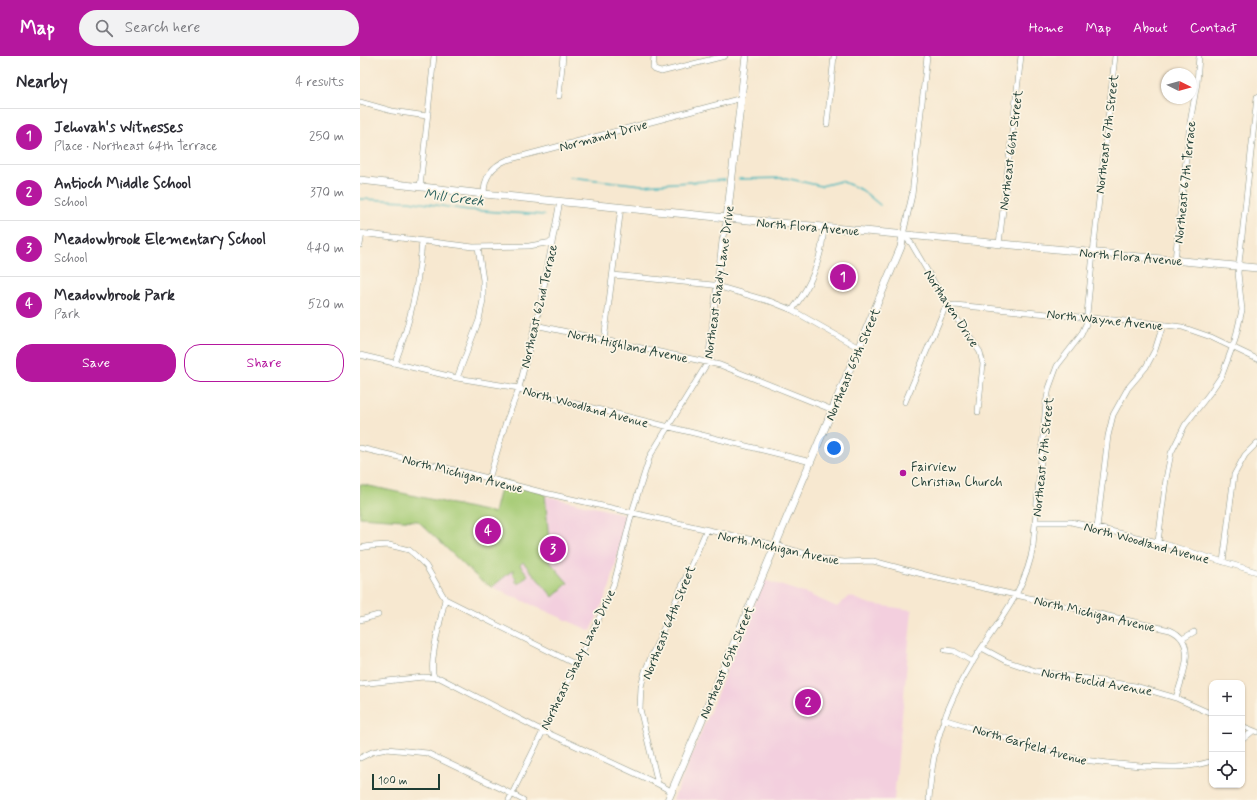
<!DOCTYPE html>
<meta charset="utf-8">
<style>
body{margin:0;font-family:Mynerve,sans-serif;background:#f2f2f3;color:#2b2b33}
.controls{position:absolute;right:12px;bottom:12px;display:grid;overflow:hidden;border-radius:8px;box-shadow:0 1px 3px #0004}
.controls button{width:36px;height:36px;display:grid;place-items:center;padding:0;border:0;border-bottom:1px solid #e1e1e2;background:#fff;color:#2b2b33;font:20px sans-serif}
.compass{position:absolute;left:801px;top:12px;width:36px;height:36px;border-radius:50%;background:#fff;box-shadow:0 1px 3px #0004;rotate:95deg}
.scale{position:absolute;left:12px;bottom:10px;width:68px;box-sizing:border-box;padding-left:4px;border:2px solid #1f3d34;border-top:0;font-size:11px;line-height:14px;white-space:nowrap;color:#1f3d34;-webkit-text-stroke:3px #fcf5e5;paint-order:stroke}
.you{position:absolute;left:474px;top:392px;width:14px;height:14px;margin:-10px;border:3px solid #fff;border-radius:50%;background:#1a73e8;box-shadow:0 0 0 6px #1a73e833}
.badge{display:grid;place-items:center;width:26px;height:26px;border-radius:50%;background:#b5179e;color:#fff;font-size:13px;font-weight:700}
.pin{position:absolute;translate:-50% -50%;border:2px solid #fff;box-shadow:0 1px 4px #0006}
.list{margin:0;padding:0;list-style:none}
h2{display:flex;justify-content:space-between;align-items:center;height:52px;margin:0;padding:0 16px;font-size:17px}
h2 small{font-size:13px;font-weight:400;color:#7c7c81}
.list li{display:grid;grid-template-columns:26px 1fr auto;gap:12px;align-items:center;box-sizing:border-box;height:56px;padding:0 16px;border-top:1px solid #e1e1e2}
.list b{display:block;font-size:15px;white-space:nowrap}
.list p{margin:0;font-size:13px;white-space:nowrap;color:#7c7c81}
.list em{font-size:13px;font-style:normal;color:#7c7c81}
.actions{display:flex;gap:8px;padding:12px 16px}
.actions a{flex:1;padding:9px 0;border:1px solid #b5179e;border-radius:16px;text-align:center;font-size:14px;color:#b5179e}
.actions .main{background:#b5179e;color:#fff}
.icon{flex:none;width:22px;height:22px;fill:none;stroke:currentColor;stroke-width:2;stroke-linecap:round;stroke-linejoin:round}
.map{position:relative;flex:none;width:897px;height:744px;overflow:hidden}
header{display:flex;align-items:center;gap:24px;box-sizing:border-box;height:56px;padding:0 20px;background:#b5179e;color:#fff}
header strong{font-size:19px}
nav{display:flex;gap:22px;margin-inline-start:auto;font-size:14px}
.search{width:280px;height:36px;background:#f2f2f3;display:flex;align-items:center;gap:10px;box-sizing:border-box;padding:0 14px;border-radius:22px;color:#7c7c81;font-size:15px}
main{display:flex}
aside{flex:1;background:#fff}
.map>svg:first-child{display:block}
</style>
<header>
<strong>Map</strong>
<div class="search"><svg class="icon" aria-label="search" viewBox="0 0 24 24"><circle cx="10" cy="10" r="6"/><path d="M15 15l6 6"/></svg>Search here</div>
<nav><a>Home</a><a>Map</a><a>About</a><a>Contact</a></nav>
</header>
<main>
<aside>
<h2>Nearby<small>4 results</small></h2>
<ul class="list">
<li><span class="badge">1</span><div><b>Jehovah's Witnesses</b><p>Place · Northeast 64th Terrace</p></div><em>250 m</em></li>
<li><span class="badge">2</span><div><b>Antioch Middle School</b><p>School</p></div><em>370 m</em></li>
<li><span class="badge">3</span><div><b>Meadowbrook Elementary School</b><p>School</p></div><em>440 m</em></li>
<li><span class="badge">4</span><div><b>Meadowbrook Park</b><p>Park</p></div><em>520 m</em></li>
</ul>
<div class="actions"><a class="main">Save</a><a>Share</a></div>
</aside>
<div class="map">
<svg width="897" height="744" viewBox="0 0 897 744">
<rect width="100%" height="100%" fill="#fcf5e5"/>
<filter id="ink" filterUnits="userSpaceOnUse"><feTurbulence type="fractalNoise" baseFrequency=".025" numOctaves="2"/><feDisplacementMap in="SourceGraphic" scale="8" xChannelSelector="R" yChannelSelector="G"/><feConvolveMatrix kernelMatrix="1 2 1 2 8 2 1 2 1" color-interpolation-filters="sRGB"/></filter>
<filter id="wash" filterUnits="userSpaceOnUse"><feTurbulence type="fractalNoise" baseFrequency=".012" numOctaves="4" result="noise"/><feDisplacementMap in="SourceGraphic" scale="16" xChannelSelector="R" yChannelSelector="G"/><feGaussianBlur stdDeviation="0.9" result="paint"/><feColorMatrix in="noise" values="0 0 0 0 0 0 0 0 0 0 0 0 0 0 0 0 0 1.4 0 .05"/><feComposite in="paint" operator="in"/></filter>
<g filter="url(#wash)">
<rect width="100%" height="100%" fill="#f7e8d0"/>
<!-- built -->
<path fill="#f3cfde" d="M142,430L264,458L267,463L250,530L231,575L132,531L119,523Z
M404,524L450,539L477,551L489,540L510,548L552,554L534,744H313Z"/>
<!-- green -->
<path fill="#a5cb75" stroke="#628454" d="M142,424L185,437L189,486L179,493L208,527L193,541L163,506L160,509L168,519L159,528L155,525L156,522L152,518L154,516V513L132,531L119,523L58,465L0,461V428L134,457Z"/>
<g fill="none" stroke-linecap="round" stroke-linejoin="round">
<!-- stream -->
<path stroke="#46b6bc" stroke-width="1.5" d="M210,121L282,129L365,124
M379,123L426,122L461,130L481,125L502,134L520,149
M0,143L49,145L108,154L185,159"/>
</g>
</g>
<g filter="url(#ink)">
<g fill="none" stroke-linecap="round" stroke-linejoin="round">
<defs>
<path id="minor" d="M294,0L293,12L295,14L301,16L365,0
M567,0L552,139L543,179L551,187L588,250L620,296L623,308L618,356
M199,40L203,0
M0,46L32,55L67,60
M467,68L474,0
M60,131L74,0
M124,138C124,122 132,110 147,104L382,42
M0,177L113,191L169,190L192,186
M639,188L661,0
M0,189L2,177
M815,204L830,67L837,27L839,0
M253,219L353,229L412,246L432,254L499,292
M432,254C451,230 462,202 464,171
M175,269L360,309L473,354
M244,285L261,151
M0,299L97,322L159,332L164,335L451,406
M35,307C50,267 59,228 62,185
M97,322L119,264L123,244V224L118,191
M545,346L584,254L588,250L595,249L730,262L790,267L822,271L851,281L897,303
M0,392L112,418L185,437L415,489L467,504L484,506L513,505L573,521L656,539L810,574C839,586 822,621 816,642
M129,423L145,369L159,332L181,246L200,145
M675,466H711L737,472L798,486L897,516
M737,472L748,380L753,359L768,332L786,311L795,294L803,269
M798,486L806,423L811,397L825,369L849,338L862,319L875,284L882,254L878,217L897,41
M0,492L11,490L29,489L49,494L55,499L66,510L85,543L215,608
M863,506L874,419L885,399L897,387
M0,564L18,559
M822,583L834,576
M622,592L646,605L676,615L775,630L816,642L852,658
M585,594L594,595L613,606
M74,621C68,607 82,560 85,543
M0,628L63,621L80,622L175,671L298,728
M583,663L708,701C732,706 756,708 781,710C806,711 828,713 852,705
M882,670L897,676
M882,684L893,675
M0,702L12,696L27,693L67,697L140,732L163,744
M311,735L298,728L280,653L281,631L285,615L346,475
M149,744L243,554L254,527L273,453L290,400L348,306L362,185L367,162
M569,744C572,691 584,652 612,607C635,569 667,534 673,490L686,347L689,332L697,310L721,279L726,268L733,197L755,0"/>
<path id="tertiary" d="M0,124L124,138L367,162L897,212
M367,162L386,0
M308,744L541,191L543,179"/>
</defs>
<!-- minor casing -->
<use href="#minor" stroke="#8b9282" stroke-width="6"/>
<!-- tertiary casing -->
<use href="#tertiary" stroke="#8b9282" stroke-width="8"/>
<!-- minor -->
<use href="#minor" stroke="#fff" stroke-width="5"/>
<!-- tertiary -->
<use href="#tertiary" stroke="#fff" stroke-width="7"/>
</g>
</g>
<!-- markers -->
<circle fill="#b5179e" stroke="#fcf5e5" stroke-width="1.5" cx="543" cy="417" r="4"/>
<g text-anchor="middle" stroke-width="3.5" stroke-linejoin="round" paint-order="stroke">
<!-- street labels -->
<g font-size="13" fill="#1f3d34" stroke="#fcf5e5">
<text transform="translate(746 78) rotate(-83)" y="5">Northeast 67th Street</text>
<text transform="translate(243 79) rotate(-15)" y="5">Normandy Drive</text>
<text transform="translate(650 94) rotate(-83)" y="5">Northeast 66th Street</text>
<text transform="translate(824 126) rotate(-84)" y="5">Northeast 67th Terrace</text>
<text transform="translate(448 170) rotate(5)" y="5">North Flora Avenue</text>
<text transform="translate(771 200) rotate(5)" y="5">North Flora Avenue</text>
<text transform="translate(358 226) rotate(-82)" y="5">Northeast Shady Lane Drive</text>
<text transform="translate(178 250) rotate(-77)" y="5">Northeast 62nd Terrace</text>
<text transform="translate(592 252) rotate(57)" y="5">Northaven Drive</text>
<text transform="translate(745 263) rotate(6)" y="5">North Wayne Avenue</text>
<text transform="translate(268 289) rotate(12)" y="5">North Highland Avenue</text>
<text transform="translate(492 308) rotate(-67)" y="5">Northeast 65th Street</text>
<text transform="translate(226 350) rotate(15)" y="5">North Woodland Avenue</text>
<text transform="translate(682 401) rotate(-84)" y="5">Northeast 67th Street</text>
<text transform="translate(103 417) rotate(14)" y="5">North Michigan Avenue</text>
<text transform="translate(787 486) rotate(15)" y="5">North Woodland Avenue</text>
<text transform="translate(419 491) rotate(12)" y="5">North Michigan Avenue</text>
<text transform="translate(735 557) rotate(13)" y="5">North Michigan Avenue</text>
<text transform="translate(308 566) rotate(-68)" y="5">Northeast 64th Street</text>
<text transform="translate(217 603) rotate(-64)" y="5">Northeast Shady Lane Drive</text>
<text transform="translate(366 606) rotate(-67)" y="5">Northeast 65th Street</text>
<text transform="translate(737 625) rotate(10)" y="5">North Euclid Avenue</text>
<text transform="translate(670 688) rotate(16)" y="5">North Garfield Avenue</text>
</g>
<!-- poi labels -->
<g font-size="13" fill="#1f3d34" stroke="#fcf5e5" text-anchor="start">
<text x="551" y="415">Fairview<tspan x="551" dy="15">Christian Church</tspan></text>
</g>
<!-- water labels -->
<g font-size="14" font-style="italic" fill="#2b615d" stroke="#fcf5e5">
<text transform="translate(94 141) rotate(7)" y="5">Mill Creek</text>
</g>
</g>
</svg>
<div class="controls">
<button>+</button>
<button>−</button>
<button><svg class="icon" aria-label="locate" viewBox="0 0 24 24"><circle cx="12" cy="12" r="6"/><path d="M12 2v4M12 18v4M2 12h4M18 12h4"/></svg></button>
</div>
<svg class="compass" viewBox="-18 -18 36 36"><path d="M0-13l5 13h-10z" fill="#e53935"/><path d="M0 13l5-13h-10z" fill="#7c7c81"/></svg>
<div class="scale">100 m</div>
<div class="you"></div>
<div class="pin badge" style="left:483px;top:221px">1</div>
<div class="pin badge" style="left:448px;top:646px">2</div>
<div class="pin badge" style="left:193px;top:493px">3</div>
<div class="pin badge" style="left:128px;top:475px">4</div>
</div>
</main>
